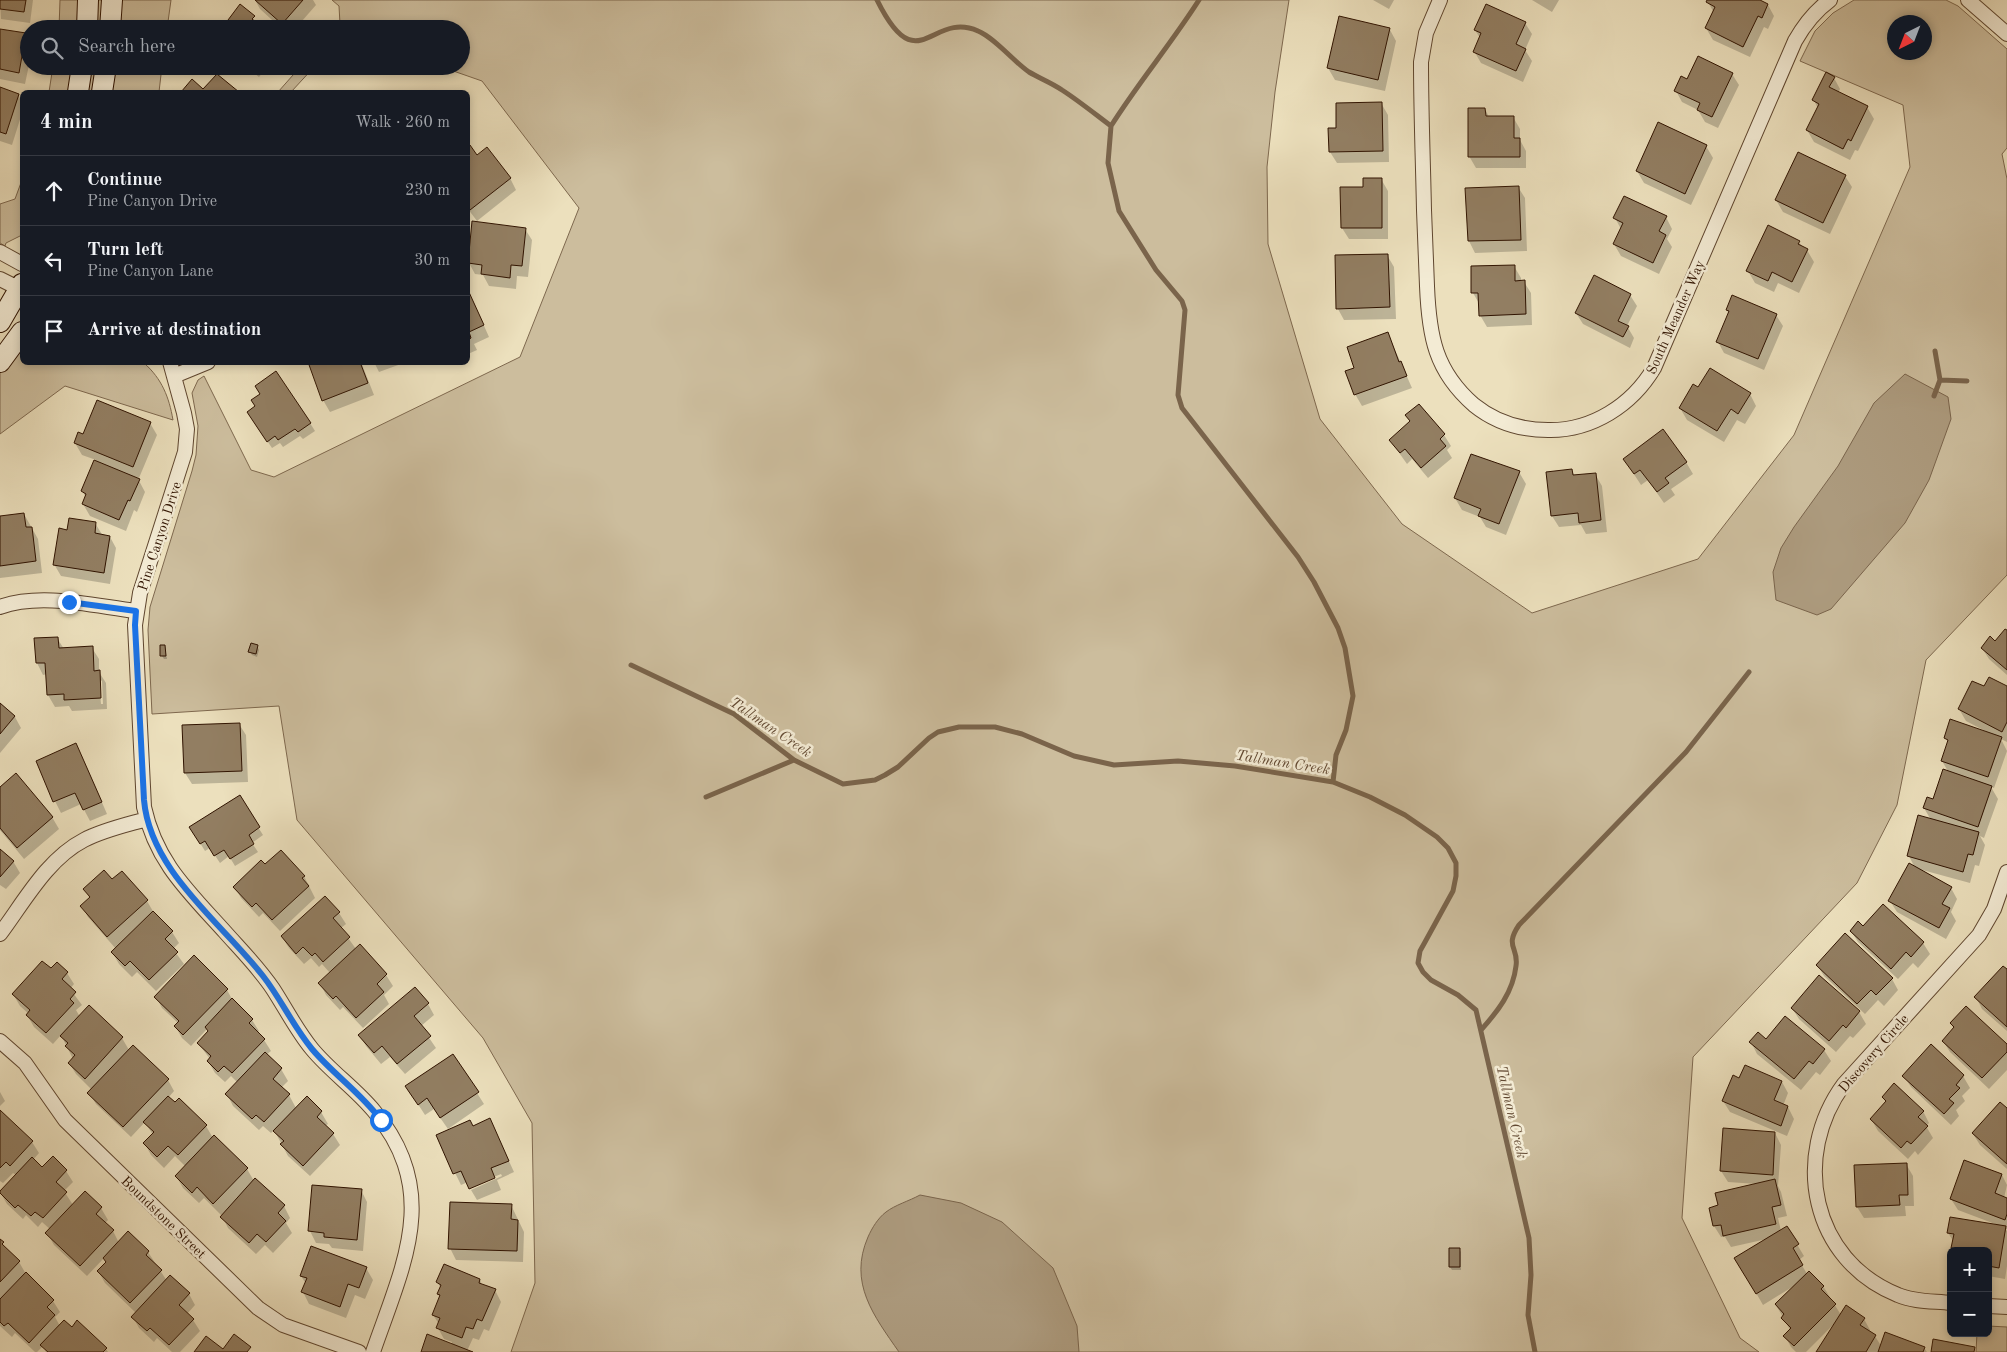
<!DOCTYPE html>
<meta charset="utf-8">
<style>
body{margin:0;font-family:"Old Standard TT",serif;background:#242831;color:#f1f3f6}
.controls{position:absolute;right:15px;bottom:15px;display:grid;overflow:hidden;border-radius:8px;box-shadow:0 2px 8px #0003}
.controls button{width:45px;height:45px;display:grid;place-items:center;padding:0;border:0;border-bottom:1px solid #363941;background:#171b24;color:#f1f3f6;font:25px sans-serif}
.compass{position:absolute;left:1887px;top:15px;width:45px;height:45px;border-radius:50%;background:#171b24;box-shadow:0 2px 8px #0003;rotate:222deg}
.stop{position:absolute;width:15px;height:15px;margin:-11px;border:4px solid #1a73e8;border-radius:50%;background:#fff}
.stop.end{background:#1a73e8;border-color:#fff;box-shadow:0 1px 5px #0008}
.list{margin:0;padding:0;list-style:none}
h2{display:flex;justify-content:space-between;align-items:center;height:65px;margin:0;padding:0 20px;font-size:21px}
h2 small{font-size:16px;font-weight:400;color:#9ea1a6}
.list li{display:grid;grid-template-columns:32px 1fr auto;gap:15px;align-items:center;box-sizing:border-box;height:70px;padding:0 20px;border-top:1px solid #363941}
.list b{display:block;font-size:19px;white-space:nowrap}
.list p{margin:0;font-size:16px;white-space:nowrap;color:#9ea1a6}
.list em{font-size:16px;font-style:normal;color:#9ea1a6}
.icon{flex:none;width:28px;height:28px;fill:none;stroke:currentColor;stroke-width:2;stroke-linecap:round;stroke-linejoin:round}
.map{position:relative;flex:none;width:2007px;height:1352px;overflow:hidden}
.search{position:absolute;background:#171b24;box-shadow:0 2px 8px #0003;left:20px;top:20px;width:450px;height:55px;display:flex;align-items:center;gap:12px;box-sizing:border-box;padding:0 18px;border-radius:28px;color:#9ea1a6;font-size:19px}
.panel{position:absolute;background:#171b24;box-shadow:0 2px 8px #0003;left:20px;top:90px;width:450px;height:275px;border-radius:8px}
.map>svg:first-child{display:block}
</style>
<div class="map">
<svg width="2007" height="1352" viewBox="0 0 2007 1352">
<rect width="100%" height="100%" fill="#ece0bd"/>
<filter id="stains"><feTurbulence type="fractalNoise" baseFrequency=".004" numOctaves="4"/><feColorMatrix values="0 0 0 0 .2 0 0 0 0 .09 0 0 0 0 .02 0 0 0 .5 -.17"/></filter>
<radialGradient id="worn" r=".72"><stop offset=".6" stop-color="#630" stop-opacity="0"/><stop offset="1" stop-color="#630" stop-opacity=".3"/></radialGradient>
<!-- green -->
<path fill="#ccbd9d" stroke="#7e684e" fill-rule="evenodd" d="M60,0H80L79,29H59Z
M94,0H105L104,29H93Z
M119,0H171L167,29H117Z
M332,0H1289L1275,92L1267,167L1268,244L1320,419L1402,524L1532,613L1698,559L1794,435L1910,167L1903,105L1800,61L1815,31L1833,13L1854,0H1946L1958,6L2007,49V148L2002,154L2007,179V575L1926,660L1897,805L1857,883L1693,1057L1682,1218L1740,1338L1759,1352H511L535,1283L532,1123L483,1038L297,820L279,706L152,714L148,630L150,607L192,471L196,455L198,426L192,393L198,380L204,376L251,470L274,477L520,357L579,208L482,81L439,66H461V29H336L340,24L339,6ZM1894,22H1924V52H1894Z
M53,66H75L70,92H49Z
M89,66H100L96,92H86Z
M113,66H162L159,92H109Z
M301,66H315L291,92H278Z
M22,180V235L6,243L5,246L0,243V204L15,199Z
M22,345V362L144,363C162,379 169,397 173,420L65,386L0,434V373Z
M1988,1326L2007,1327V1352H1976L1977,1333H1988Z"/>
<!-- water -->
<path fill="#ac9a7d" stroke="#7a644b" d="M1905,374L1948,397L1951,419L1929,480L1905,523L1831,609L1817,615L1776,600L1773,572L1781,548L1794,527L1838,466L1874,403Z
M920,1195L961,1203L1002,1222L1053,1268L1077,1326L1079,1352H899C874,1316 848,1283 868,1237C872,1228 878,1218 886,1212C895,1205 909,1201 920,1195Z"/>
<!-- shadow -->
<path fill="#0003" fill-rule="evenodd" d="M0,0H33L30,23L1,19Z
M255,0H313L316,5L295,29H282L260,9Z
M1373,0H1394L1389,9Z
M1532,0H1559L1552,12Z
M1709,0H1757L1768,5L1774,16L1768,29L1764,27L1750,57L1713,40L1706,28L1714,13L1708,2Z
M1525,23L1532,34L1525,50L1532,61L1523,82L1481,63L1474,51L1480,38L1475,30Z
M0,30L25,35L29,40V65L25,84L0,79Z
M1390,30L1396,41L1385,91L1335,80L1328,68Z
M245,66H268L259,77Z
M1732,74L1739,85L1718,128L1705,122L1698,110L1682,102L1676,91Z
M1827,74L1834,78L1840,89L1838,93L1867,107L1874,119L1858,151L1855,150L1850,160L1814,142L1807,130L1818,109L1814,100Z
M217,75L237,92H183L192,81L204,91Z
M0,89L18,95L22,103V113L12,145L0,141Z
M1381,103L1388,115L1389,162L1337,163L1330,152L1338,129Z
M1485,109L1489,117H1513L1520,129V140L1526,151V168H1476L1469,156Z
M1706,146L1713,158L1691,205L1644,183L1637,171Z
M469,147L477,156L510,178L516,190L477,221L468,209V148Z
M1845,176L1852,187L1830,234L1783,212L1776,200Z
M1381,179L1388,191V239H1349L1342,228L1364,188Z
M1518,187L1525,198L1527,251L1475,253L1469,241L1467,189Z
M1666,217L1672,229L1667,239L1672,247L1659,274L1621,256L1614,244L1621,229L1615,218Z
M525,229L532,240L528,277L517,276L516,289L489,286L483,275L475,274L469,263Z
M1799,242L1803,248L1807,250L1814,262L1799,293L1778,283L1774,292L1755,283L1748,271Z
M1387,255L1394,267L1396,319L1344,320L1338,309Z
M1514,266L1521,278V282H1524L1531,293L1532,325L1487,327L1480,315V305L1473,293Z
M468,290L489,337L474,344L477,350L468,354Z
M1630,295L1637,306L1627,326L1634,338L1630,348L1583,324L1576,313Z
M1727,310L1776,315L1783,326L1764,370L1724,353L1718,342L1729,314Z
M1388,334L1412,388L1362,406L1355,394L1356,369Z
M309,362H361L374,395L330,412L323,400Z
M374,362H400L401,364L379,372Z
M1699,389L1750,394L1756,406L1745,424L1737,420L1724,442L1687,420L1680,408Z
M1419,405L1444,435L1451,446L1447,450L1452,458L1428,478L1412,459L1407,464L1390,440L1411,422L1407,416Z
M253,420L310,423L315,431L303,439L300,436L283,447L280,443L272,448Z
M150,423L157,435L139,478L137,477L145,492L137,512L134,510L126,531L90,516L83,504L86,497L82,491L96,460L82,455L75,443L84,436Z
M1624,459L1686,462L1693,474L1671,489L1675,495L1664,503L1648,480L1641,485Z
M1572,471L1575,476L1595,474L1602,486L1607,532L1586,534L1581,525L1559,527L1552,516L1547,473Z
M1519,472L1526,484L1506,535L1486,527L1480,517L1462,510L1455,498Z
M24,514L38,539L42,573L0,578V517Z
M95,523L103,536L110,537L116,548L110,584L61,576L54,564L68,531Z
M2007,632V675L1989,659L1982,648L1995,643Z
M57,638L64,649L92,648L99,659V672L106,683L107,709L72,711L69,706L55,707L48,695L47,674L43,675L37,663L35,640ZM99,679L102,681L103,704H101Z
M165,646L167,659H164L162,656Z
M257,646L259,650L257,657L252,655L250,652Z
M1984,688H2007V742L2001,739L2007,751L1994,788L1991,787L1998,799L1984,838L1980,836L1985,845L1979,866L1975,865L1970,883L1915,868L1909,856L1931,820L1924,808L1934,801L1949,773L1942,761L1949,743L1946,738L1987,733V732L1966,721L1959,709Z
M0,705L15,717L21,728L0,753Z
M239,724L246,735L248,782L192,784L185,773Z
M82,756L107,814L90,821L81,804L61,813L55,801Z
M0,789L52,817L59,829L24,859L0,830Z
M239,797L263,835L252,843L258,852L235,866L229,856L220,863L210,848L205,851L195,835Z
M0,851L13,861L20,873L6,889L0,885Z
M265,866L304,876L315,898L280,931L263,913L259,917L241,898L235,887Z
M122,872L147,901L154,913L172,932L179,943L173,949L184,964L156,991L137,972L132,977L119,964L112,952L116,949L88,917L82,906L90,899L85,890L112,881Z
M1951,888L1957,899L1951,912L1956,921L1946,939L1897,912L1890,901Z
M1883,906L1923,943L1930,954L1918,968L1913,963L1898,979L1858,942L1851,931L1863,928Z
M339,913L346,924L341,928L356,949L360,946L386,975L393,986L384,995L389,1004L363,1028L343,1007L340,1010L326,995L320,983L330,973L322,964L319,967L311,958L304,964L289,948L282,937Z
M57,964L67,973L74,984L70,989L82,1005L76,1010L80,1017L89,1007L122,1038L129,1050L168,1080L174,1091L168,1098L175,1104L179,1100L206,1126L213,1138L247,1169L254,1181L284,1206L290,1218L286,1223L292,1233L273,1253L265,1245L256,1254L228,1228L222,1216L204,1198L199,1203L183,1188L176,1176L186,1167L175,1156L164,1168L151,1155L145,1144L153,1135L145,1122L131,1137L96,1104L89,1093L92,1090L76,1074L69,1063L73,1059L61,1035L53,1044L34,1027L27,1015L29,1014L20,1006L13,994L51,970Z
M1817,965L1892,979L1898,990L1884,1006L1878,1000L1865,1014L1824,976Z
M2007,971V1031L1982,1009L1976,997Z
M227,990L233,1001L252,1020L259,1031L257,1033L264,1040L271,1051L266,1055L281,1069L288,1081L281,1088L289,1095L296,1108L307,1098L321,1112L328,1124L325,1126L333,1134L340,1145L310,1176L288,1156L274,1130L271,1133L263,1126L259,1130L233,1106L227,1094L238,1083L231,1076L225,1082L215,1073L208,1061L210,1059L198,1043L209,1032L207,1029L191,1046L182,1038L175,1026L178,1023L162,1008L156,997Z
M428,1004L434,1015L421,1026L436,1048L405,1074L390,1057L381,1064L366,1046L359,1035Z
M1792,1008L1859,1012L1866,1024L1853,1038L1850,1036L1836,1052L1799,1019Z
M1951,1024L2007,1046V1070L1989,1089L1950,1052L1943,1041L1954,1029Z
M1766,1041L1824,1050L1831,1061L1820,1075L1816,1072L1801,1090L1757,1054L1751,1042Z
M1931,1046L1963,1076L1970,1088L1962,1096L1965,1101L1956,1110L1959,1116L1951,1125L1911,1087L1904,1076Z
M1745,1067L1782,1082L1788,1093L1783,1106L1788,1107L1794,1119L1787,1136L1730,1112L1723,1101L1740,1079Z
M0,1092L5,1101L0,1106Z
M477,1093L484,1104L448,1129L434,1109L425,1115L414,1098Z
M1883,1097L1923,1111L1929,1123L1926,1126L1933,1138L1918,1155L1915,1151L1908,1159L1878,1131L1871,1119L1886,1103Z
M2007,1110V1169L1980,1145L1973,1134Z
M0,1111L32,1142L39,1153L33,1160L42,1169L66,1171L73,1182L64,1191L73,1205L85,1193L101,1208L108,1220L105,1223L113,1231L119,1243L128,1233L148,1252L167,1281L189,1294L195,1305L187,1314L193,1320L200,1331L180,1352H172L157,1338L154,1342L139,1328L133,1317L136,1313L105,1283L98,1271L107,1263L104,1258L87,1276L54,1245L47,1233L51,1230L42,1222L38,1227L26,1215L23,1219L7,1204L0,1192L16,1175L13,1173L3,1183L0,1181Z
M490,1120L514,1172L497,1180L501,1190L477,1200L471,1190L502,1176L501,1174L470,1187L468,1182L461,1185L437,1136L473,1127Z
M1775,1133L1781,1145L1778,1186L1781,1192L1787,1216L1778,1218L1781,1231L1787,1228L1804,1256L1799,1260L1807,1274L1823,1286L1841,1315L1864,1319L1870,1330L1869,1332L1875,1336L1881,1346L1924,1348L1927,1352H1817L1834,1324L1806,1352H1796L1791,1347L1785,1336L1790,1330L1776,1305L1794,1286L1763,1305L1736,1258L1767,1239L1731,1247L1725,1237H1721L1714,1226L1710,1209L1719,1206L1757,1184L1728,1182L1721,1171Z
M1906,1164L1913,1176L1914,1206H1905L1906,1216L1864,1218L1857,1207Z
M2002,1175L2007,1185L2004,1198L2007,1199V1229H2005L2007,1231V1266L2005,1279L1988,1276V1251H1954L1953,1248L1954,1242L1948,1233L1995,1224L1958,1210L1951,1199Z
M361,1190L367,1202L363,1251L332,1248L329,1244L316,1243L310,1231Z
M511,1205L524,1232L523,1262L456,1260L450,1248Z
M0,1242L19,1262L26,1274L53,1301L60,1312L55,1317L60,1326L72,1328L106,1349L108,1352H46L43,1346L37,1352H35L15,1333L12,1337L0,1326Z
M1459,1249L1461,1252V1270H1452L1450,1267Z
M366,1268L373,1280L365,1299L355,1295L346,1318L309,1304L303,1292L306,1284L301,1276Z
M480,1280L482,1285L495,1290L501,1302L489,1331L484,1329L479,1340L473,1338L467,1351L470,1352H422L451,1345L452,1342L444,1339L438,1328L439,1324L433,1315L440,1298L438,1294L441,1288L437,1282Z"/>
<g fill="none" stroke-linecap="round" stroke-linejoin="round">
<!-- stream -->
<path stroke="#7a644b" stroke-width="5" d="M877,0C918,83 931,10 978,31C995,38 1013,61 1029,72C1039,78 1052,83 1062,90C1079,101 1095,114 1111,126L1108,163L1119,211L1156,270L1182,301L1185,310L1178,395L1182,408L1298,557L1314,582L1338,628L1345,648L1353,696L1346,730L1336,755L1333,782
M1111,126C1138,83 1171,44 1199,0
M1935,351L1940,380
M1934,396L1940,380L1967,381
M631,665L734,714L794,760L843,784L875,780L885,775L898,767L929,738L938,732L959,727H995L1022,734L1074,756L1114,765L1178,761L1235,766L1333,782L1370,797L1405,815L1437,837L1448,848L1456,863V876L1453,891L1425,942L1420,951L1418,963L1423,972L1431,980L1458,995L1476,1010L1529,1238L1531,1275L1528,1315L1535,1352
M706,797L794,760
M1481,1030C1498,1011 1513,992 1516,966C1519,947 1504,947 1519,925L1686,752L1749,672"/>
</g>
<!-- building -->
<path fill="#927e62" stroke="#301300" d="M0,0H26L24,12L0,9Z
M255,0H303L282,24Z
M1707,0H1760L1768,4L1762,18L1758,16L1743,47L1705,28L1715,7L1706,2Z
M240,4L255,16L252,19L265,29H231L225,24Z
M1486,4L1526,22L1516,44L1526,49L1516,71L1473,52L1481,33L1474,30Z
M1339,16L1390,28L1378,80L1327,68Z
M0,29L26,33L19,73L0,69Z
M1698,56L1733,73L1712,117L1697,110L1700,103L1674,91L1681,76L1687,79Z
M1826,72L1835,77L1829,87L1868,106L1851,141L1848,139L1843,149L1806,130L1819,104L1812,100Z
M217,74L239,92H181L192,79L203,89Z
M0,87L19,94L6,134L0,132Z
M1382,102L1383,151L1329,152L1328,128H1336V103Z
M1468,108H1485L1486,116H1514V138H1520V157H1468Z
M1658,122L1707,145L1685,194L1636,171Z
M470,145L477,155L487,147L511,178L470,210L468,208V146Z
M1798,152L1846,175L1823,223L1775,200Z
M1363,178H1382V228H1341L1340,187H1363Z
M1519,186L1521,240L1468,241L1465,188Z
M1624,196L1667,216L1659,231L1666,235L1653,263L1613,244L1623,223L1613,218Z
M472,221L526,228L522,266L511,265L510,278L481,274L482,265L468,263Z
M1768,225L1800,241L1798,244L1808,249L1792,282L1772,272L1768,281L1746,271Z
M1388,254L1390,307L1336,309L1335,255Z
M1515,265V281L1525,280L1526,314L1479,316L1478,293H1471V266Z
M1594,275L1631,294L1618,321L1629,326L1623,337L1575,313Z
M468,290L484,325L469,332L471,338L468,340Z
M1732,295L1777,314L1758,359L1716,342L1729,311L1726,310Z
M1388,332L1399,362L1401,361L1407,376L1354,395L1345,371L1354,368L1347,347Z
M308,362H360L368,383L322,401Z
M1710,368L1751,393L1738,414L1731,409L1717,431L1679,408L1693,384L1698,387Z
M276,371L311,423L298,432L295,429L278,440L275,436L267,442L247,412L255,406L251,400L260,394L255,386Z
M97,400L151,422L133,467L74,443L78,432L83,434Z
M1419,404L1445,434L1440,439L1446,446L1421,468L1405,449L1400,453L1389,440L1410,421L1405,415Z
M1663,429L1687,462L1665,478L1669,483L1657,492L1640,470L1634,474L1623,459Z
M1471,454L1520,471L1499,524L1478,516L1481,509L1454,498Z
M94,460L140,479L130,501L128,500L119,520L82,504L86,494L81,491Z
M1572,469L1573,475L1596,473L1601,520L1579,523L1578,513L1551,516L1546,472Z
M24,513L26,527H32L36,561L0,566V516Z
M69,518L96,522L95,533L110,536L104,573L53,565L59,528L67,530Z
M2005,629L2007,630V670L1981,648L1990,636L1995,641Z
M58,637L59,648L93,646L94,671L100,670L101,698L64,700V694L47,695L45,663H36L34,638Z
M251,643L258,645L256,654L248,652Z
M160,645H165L166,656H160Z
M1989,677L2007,686V722L2002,732L1958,709L1972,681L1984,686Z
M0,703L15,716L0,734Z
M1950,719L2002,737L1988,777L1941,761L1948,740L1944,738Z
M240,723L242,771L184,773L182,725Z
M76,743L102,802L83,810L75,793L53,802L36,761Z
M1943,769L1992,786L1978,827L1923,808L1927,797L1933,799Z
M16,773L53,817L17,848L0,828V787Z
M240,795L260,827L249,835L254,844L230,859L224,850L214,856L205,841L200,844L189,827Z
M1918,815L1979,832L1973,855L1968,854L1963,872L1907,856Z
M0,849L14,861L0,877Z
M281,850L305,876L302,878L309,886L272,920L256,903L252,907L233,887L261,860L265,864Z
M1909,863L1952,887L1942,904L1950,908L1939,928L1888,901Z
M104,870L112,879L122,871L148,900L107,937L80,906L90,897L83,889Z
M325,896L340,912L333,918L350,937L323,962L315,953L312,956L303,947L296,954L281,936Z
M1883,904L1924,942L1911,957L1906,952L1891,969L1850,931L1858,921L1863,926Z
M153,911L173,931L165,939L178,952L149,980L130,961L125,966L111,952Z
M1845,933L1893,978L1876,995L1871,990L1857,1004L1816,965Z
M360,944L387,974L377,984L384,992L356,1018L336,996L333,999L318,983Z
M194,955L228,989L183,1035L174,1026L179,1021L154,997Z
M42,961L51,968L57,962L68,972L62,979L76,992L70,999L74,1003L46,1033L26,1015L30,1010L12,994Z
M2003,966L2007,969V1027L1974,997Z
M1819,975L1860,1011L1846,1028L1843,1025L1829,1041L1791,1008Z
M415,987L429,1003L414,1016L431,1036L397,1064L382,1046L374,1053L358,1035Z
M232,998L253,1019L249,1023L265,1039L232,1073L224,1066L218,1072L207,1061L211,1056L197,1043L208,1031L205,1027Z
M89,1005L123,1037L85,1079L68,1063L75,1055L65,1046L68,1043L60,1036Z
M1966,1006L2007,1044V1052L1982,1078L1942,1041L1954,1027L1950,1023Z
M1785,1016L1825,1049L1813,1064L1809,1061L1794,1079L1749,1042L1758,1032L1766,1039Z
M1931,1044L1964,1075L1956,1085L1960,1088L1949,1099L1954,1103L1944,1114L1902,1076Z
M133,1045L169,1079L123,1127L87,1093Z
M265,1052L282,1068L273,1079L290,1094L264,1122L256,1115L252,1119L225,1094Z
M453,1054L479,1092L440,1118L427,1098L418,1105L405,1086Z
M1745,1065L1782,1081L1774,1100L1788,1106L1781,1126L1722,1101L1733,1075L1739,1078Z
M1894,1083L1924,1111L1918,1117L1928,1126L1911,1144L1907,1141L1901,1148L1870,1119L1886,1101L1882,1097Z
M168,1096L175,1102L179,1098L207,1125L178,1155L168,1146L157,1157L143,1143L154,1132L143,1122Z
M307,1096L322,1111L317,1117L334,1133L303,1166L280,1144L284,1141L273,1131Z
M2000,1102L2007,1108V1164L1972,1133Z
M0,1110L33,1141L10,1166L6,1162L0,1168Z
M490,1118L509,1161L491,1168L495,1178L469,1189L461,1171L453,1174L436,1135L470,1120L473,1126Z
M1723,1128L1775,1132L1773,1175L1720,1171Z
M214,1135L248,1168L213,1204L197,1187L192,1193L175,1176Z
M53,1156L67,1170L56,1182L67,1192L43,1218L35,1212L31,1216L18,1205L15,1208L0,1193V1191L32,1157L42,1167Z
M1964,1160L2002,1174L1995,1193L2007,1198V1214L2005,1220L1950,1199Z
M1907,1163L1908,1195H1899L1900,1205L1856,1207L1854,1165Z
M255,1178L285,1205L278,1213L286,1221L266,1242L257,1234L249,1243L220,1217Z
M1775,1179L1781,1205L1772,1207L1776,1224L1723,1236L1721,1225L1713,1226L1709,1208L1718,1205L1715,1193Z
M312,1185L362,1189L357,1240L324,1237V1233L308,1231Z
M85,1191L102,1207L96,1214L114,1230L80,1266L45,1233Z
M450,1202L512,1204L511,1219L518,1220L517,1251L448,1249Z
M1950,1217L2006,1226L1999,1268L1988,1266V1251H1957V1249L1951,1248L1954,1234L1947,1233Z
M1787,1226L1799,1244L1793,1248L1803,1265L1756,1294L1734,1258Z
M128,1231L149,1251L146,1255L162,1270L130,1303L97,1271L106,1262L103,1258Z
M0,1239L4,1242L2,1244L20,1261L0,1282Z
M311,1246L367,1267L359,1288L348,1284L340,1307L301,1292L307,1278L300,1276Z
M1449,1248H1460V1267H1449Z
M444,1264L480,1279L479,1283L496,1289L482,1321L477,1319L473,1329L466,1327L462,1338L436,1328L440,1318L432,1315L440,1295L437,1294L441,1285L436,1282Z
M1809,1271L1824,1286L1821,1289L1836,1304L1794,1346L1783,1336L1791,1328L1781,1318L1784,1314L1775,1304Z
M26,1272L54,1300L47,1307L55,1315L29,1343L8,1323L4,1326L0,1322V1299Z
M170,1275L190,1293L179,1305L194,1319L169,1345L150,1328L147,1331L131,1317Z
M1846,1305L1865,1318L1860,1325L1876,1335L1866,1352H1816Z
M64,1320L72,1327L77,1320L107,1348L103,1352H48L40,1345Z
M1885,1332L1925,1347L1923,1352H1878Z
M234,1334L251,1347L247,1352H194L206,1336L223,1349Z
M427,1334L473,1352H421Z
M1933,1339L1975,1347L1974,1352H1931Z"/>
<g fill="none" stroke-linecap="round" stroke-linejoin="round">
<defs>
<path id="street" d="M1440,0L1426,33L1421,62C1421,112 1423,161 1424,210C1425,236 1426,261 1427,286C1429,336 1435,371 1474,405C1495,422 1521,430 1548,430C1592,431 1632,405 1654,368L1795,41C1804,25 1815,11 1830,0
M1968,0L2007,34
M0,252L22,264
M0,279L22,290
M170,362L184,413L187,429L185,452L140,593L135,625L144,807C156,862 188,891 225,932C241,950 259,968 273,989C286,1009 297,1031 312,1049C331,1072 355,1088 374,1111C442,1192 403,1265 373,1352
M174,376L208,362
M0,607C41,592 94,606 136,611
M0,934C24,902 47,859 84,840C103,830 126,825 147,819
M0,1041L25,1063L65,1120L258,1308L283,1325L359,1352
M1951,1303C1934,1301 1914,1302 1898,1295C1811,1260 1791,1156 1844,1084L1979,935L1994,909L2007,872
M1988,1306L2007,1307"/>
<path id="secondary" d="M87,29L88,0
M110,29L112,0
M78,92L82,66
M102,92L106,66
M0,322L22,284
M0,362L22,332"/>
</defs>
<!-- street casing -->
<use href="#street" stroke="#5f462f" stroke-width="16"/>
<!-- secondary casing -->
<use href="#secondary" stroke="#301300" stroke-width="22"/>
<!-- street -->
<use href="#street" stroke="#f3ebd4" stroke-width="14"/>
<!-- secondary -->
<use href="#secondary" stroke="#f3ebd4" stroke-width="20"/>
</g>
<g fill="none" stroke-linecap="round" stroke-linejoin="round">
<!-- route -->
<path stroke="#1a73e8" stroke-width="6" d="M69,602L136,611L135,625L144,800C150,871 222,923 263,976C281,999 293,1026 312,1049C333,1074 361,1093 381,1120"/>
</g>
<g text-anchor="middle" stroke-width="5" stroke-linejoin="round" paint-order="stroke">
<!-- street labels -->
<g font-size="14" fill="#301300" stroke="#f3ebd4">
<text transform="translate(1675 317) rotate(-66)" y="5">South Meander Way</text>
<text transform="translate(159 536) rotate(-72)" y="5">Pine Canyon Drive</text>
<text transform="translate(1873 1053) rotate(-49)" y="5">Discovery Circle</text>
<text transform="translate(164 1217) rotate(44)" y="5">Boundstone Street</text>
</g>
<!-- water labels -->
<g font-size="15" font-style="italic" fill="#624932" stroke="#f3ebd4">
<text transform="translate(771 727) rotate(34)" y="5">Tallman Creek</text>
<text transform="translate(1283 762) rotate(9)" y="5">Tallman Creek</text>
<text transform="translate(1512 1112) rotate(77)" y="5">Tallman Creek</text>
</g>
</g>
<rect width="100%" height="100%" filter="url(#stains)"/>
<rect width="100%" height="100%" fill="url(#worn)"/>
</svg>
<div class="controls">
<button>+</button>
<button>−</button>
</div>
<svg class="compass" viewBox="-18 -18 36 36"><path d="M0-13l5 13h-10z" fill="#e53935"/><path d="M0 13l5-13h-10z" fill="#9ea1a6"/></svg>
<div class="stop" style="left:381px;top:1120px"></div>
<div class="stop end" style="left:69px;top:602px"></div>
<div class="search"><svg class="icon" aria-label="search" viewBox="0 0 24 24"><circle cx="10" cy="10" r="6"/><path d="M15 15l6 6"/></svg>Search here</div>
<section class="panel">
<h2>4 min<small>Walk · 260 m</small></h2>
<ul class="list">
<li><svg class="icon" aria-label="ahead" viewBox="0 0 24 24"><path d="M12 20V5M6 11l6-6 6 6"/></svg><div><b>Continue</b><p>Pine Canyon Drive</p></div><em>230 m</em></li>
<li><svg class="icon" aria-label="left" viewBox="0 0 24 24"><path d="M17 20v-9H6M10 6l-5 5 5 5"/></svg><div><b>Turn left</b><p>Pine Canyon Lane</p></div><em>30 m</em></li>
<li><svg class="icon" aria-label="arrive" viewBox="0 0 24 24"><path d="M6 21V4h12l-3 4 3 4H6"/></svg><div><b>Arrive at destination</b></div></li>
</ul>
</section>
</div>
